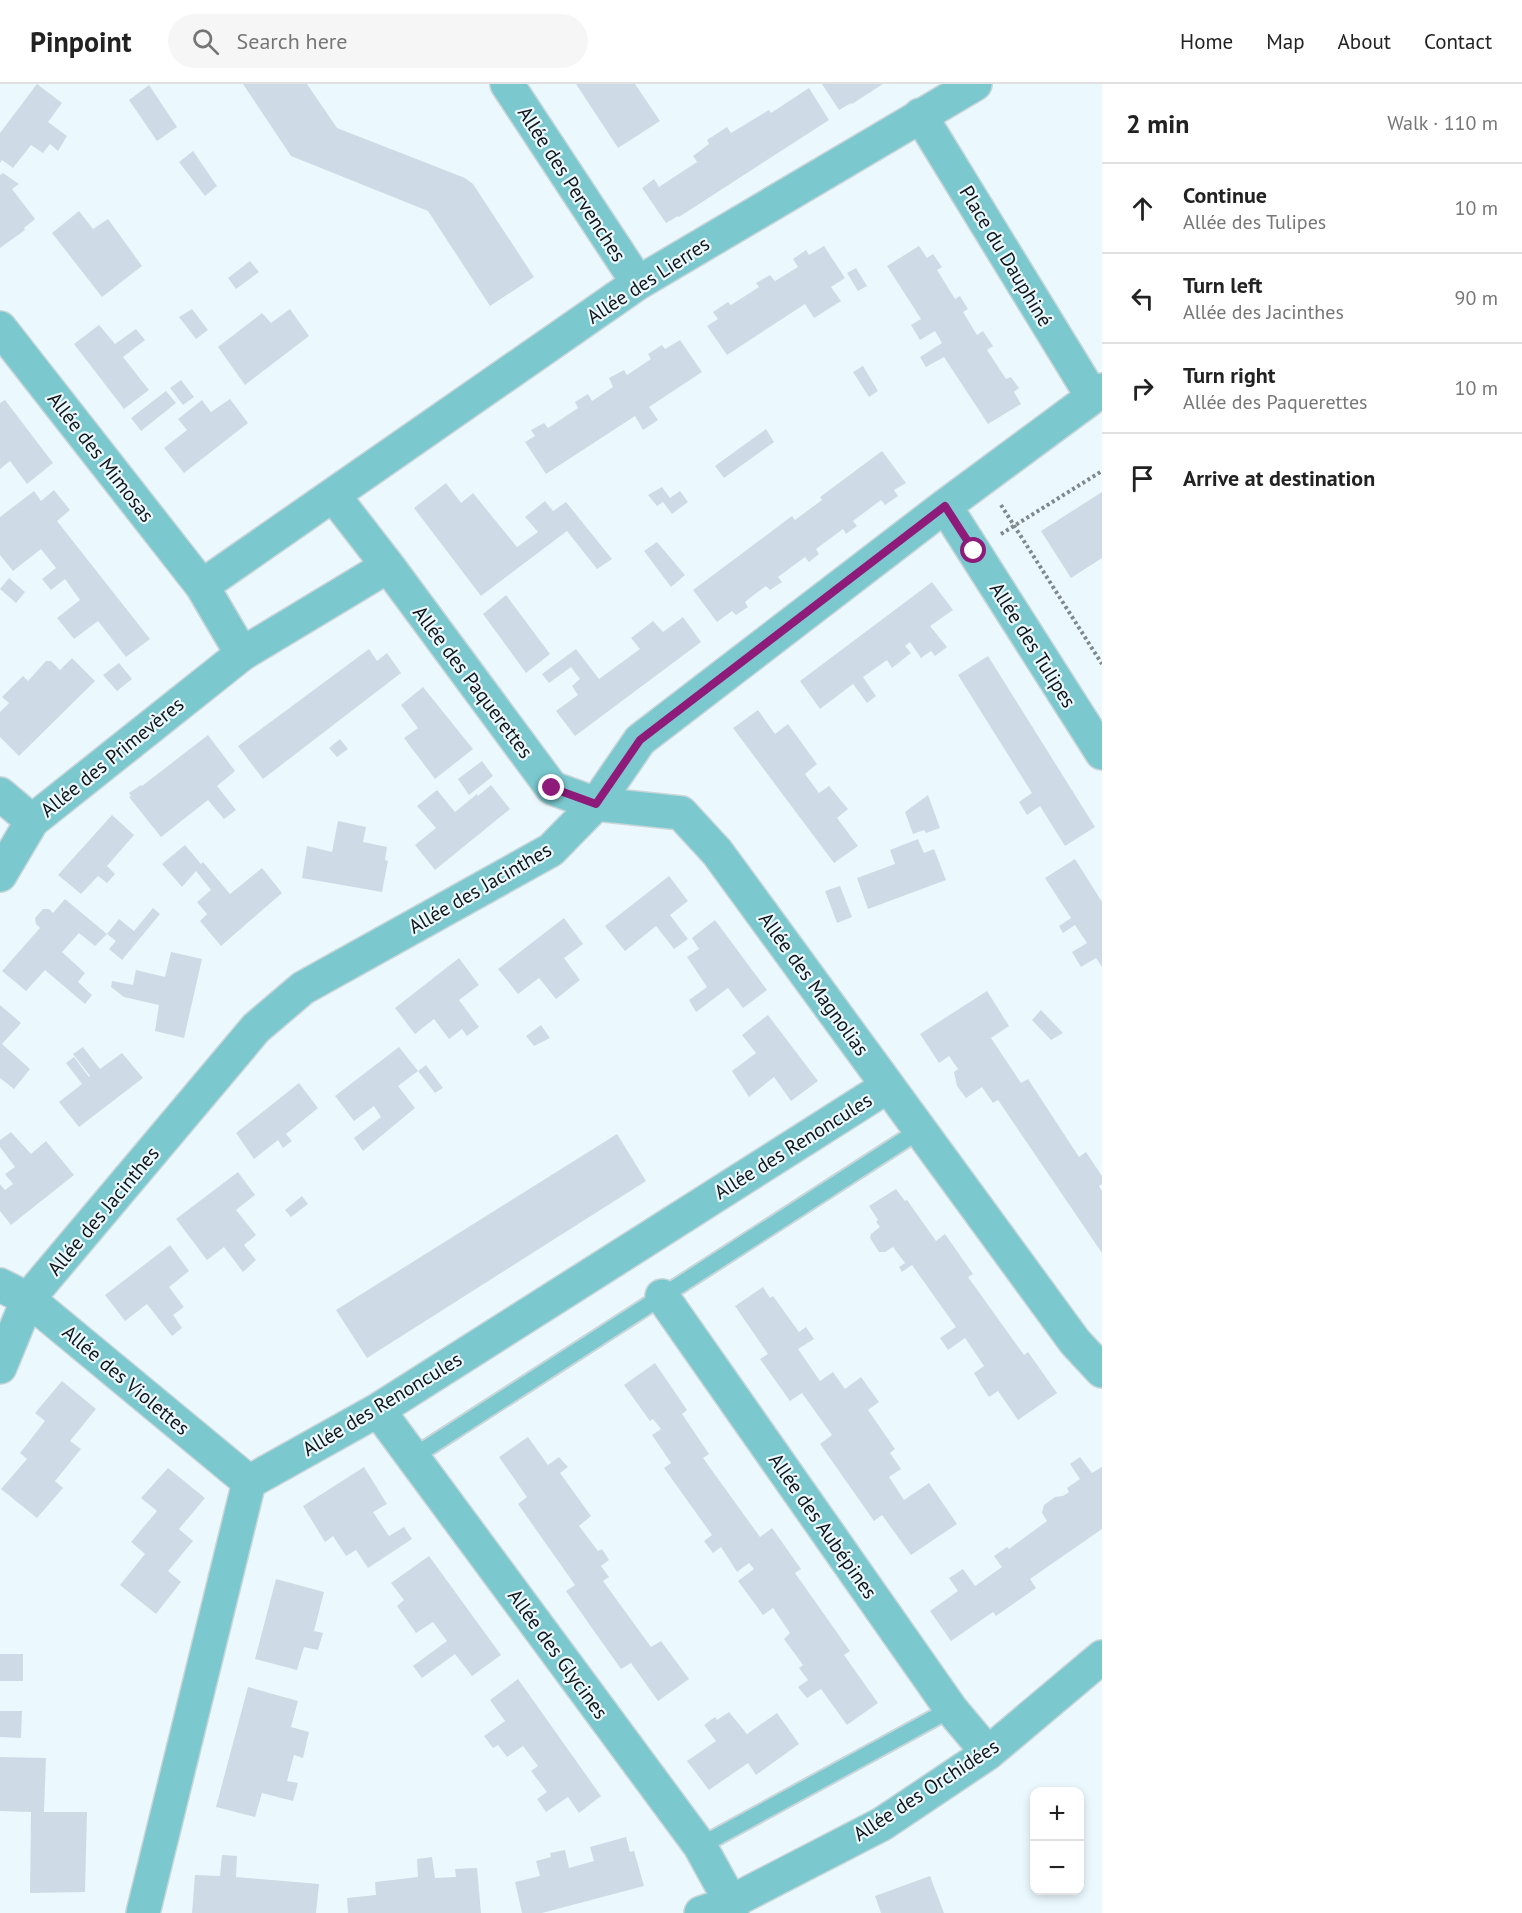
<!DOCTYPE html>
<meta charset="utf-8">
<style>
body{margin:0;font-family:"PT Sans",sans-serif;background:#f6f6f6;color:#222}
.controls{position:absolute;right:18px;bottom:18px;display:grid;overflow:hidden;border-radius:12px;box-shadow:0 3px 9px #0003}
.controls button{width:54px;height:54px;display:grid;place-items:center;padding:0;border:0;border-bottom:2px solid #e0e0e0;background:#fff;color:#222;font:30px sans-serif}
.stop{position:absolute;width:18px;height:18px;margin:-14px;border:4px solid #8e1a7a;border-radius:50%;background:#fff}
.stop.end{background:#8e1a7a;border-color:#fff;box-shadow:0 2px 6px #0008}
.list{margin:0;padding:0;list-style:none}
h2{display:flex;justify-content:space-between;align-items:center;height:78px;margin:0;padding:0 24px;font-size:26px}
h2 small{font-size:20px;font-weight:400;color:#767676}
.list li{display:grid;grid-template-columns:39px 1fr auto;gap:18px;align-items:center;box-sizing:border-box;height:90px;padding:0 24px;border-top:2px solid #e0e0e0}
.list b{display:block;font-size:22px;white-space:nowrap}
.list p{margin:0;font-size:20px;white-space:nowrap;color:#767676}
.list em{font-size:20px;font-style:normal;color:#767676}
.icon{flex:none;width:33px;height:33px;fill:none;stroke:currentColor;stroke-width:2;stroke-linecap:round;stroke-linejoin:round}
.map{position:relative;flex:none;width:1102px;height:1829px;overflow:hidden}
header{display:flex;align-items:center;gap:36px;box-sizing:border-box;height:84px;padding:0 30px;background:#fff;border-bottom:2px solid #e0e0e0}
header strong{font-size:28px}
nav{display:flex;gap:33px;margin-inline-start:auto;font-size:21px}
.search{width:420px;height:54px;background:#f6f6f6;display:flex;align-items:center;gap:15px;box-sizing:border-box;padding:0 21px;border-radius:33px;color:#767676;font-size:22px}
main{display:flex}
aside{flex:1;background:#fff}
.map>svg:first-child{display:block}
</style>
<header>
<strong>Pinpoint</strong>
<div class="search"><svg class="icon" aria-label="search" viewBox="0 0 24 24"><circle cx="10" cy="10" r="6"/><path d="M15 15l6 6"/></svg>Search here</div>
<nav><a>Home</a><a>Map</a><a>About</a><a>Contact</a></nav>
</header>
<main>
<div class="map">
<svg width="1102" height="1829" viewBox="0 0 1102 1829">
<rect width="100%" height="100%" fill="#ebf9fe"/>
<!-- building -->
<path fill="#cedae5" d="M37,0L62,19L48,38L67,52L58,67L50,60L43,69L31,61L13,84L2,76L0,79V49Z
M243,0H307L337,44L465,94L473,100L534,193L490,222L428,127L291,72Z
M576,0H635L660,37L618,64Z
M822,0H883L852,20L851,19L839,26Z
M149,1L177,43L157,57L129,16Z
M809,4L829,36L679,133L678,132L666,139L642,104L654,95L659,103L697,78L693,72L709,60L707,56L727,43L731,49L769,26L771,29Z
M193,67L217,102L205,112L179,78Z
M3,89L19,100L12,105L35,135L24,144L25,146L0,164V91Z
M79,127L93,145L108,135L142,182L102,213L52,149Z
M824,162L845,194L831,203L841,217L814,234L805,220L727,271L707,242L718,235L713,228L728,218L731,221L759,203L756,199L770,191L775,197L798,183L793,175L806,166L809,171Z
M919,162L927,174L933,170L942,183L937,186L955,215L960,212L968,225L963,228L977,251L983,247L993,262L987,266L1006,295L1011,293L1019,304L1014,308L1021,320L988,340L944,273L926,283L920,273L942,259L935,247L920,256L911,241L921,235L887,182Z
M250,177L259,188L236,205L228,194Z
M856,184L867,202L858,207L847,189Z
M192,225L208,246L196,255L179,233Z
M290,225L309,252L245,301L218,263L262,229L271,239Z
M99,241L115,260L136,245L145,256L123,273L149,306L124,325L74,260Z
M680,256L702,288L649,323L658,336L643,346L635,332L546,390L525,358L535,352L531,346L544,339L548,344L578,324L575,318L588,310L592,317L613,303L609,294L624,286L627,291L651,275L648,270L662,261L665,265Z
M863,282L878,307L869,313L853,288Z
M181,296L194,313L183,321L170,304Z
M166,307L176,319L141,347L131,334Z
M230,315L248,339L184,389L164,364L187,346L178,335L202,316L211,328Z
M5,316L53,379L27,400L10,377L0,385V319Z
M766,345L774,358L724,394L715,382Z
M882,367L906,399L894,406L898,412L885,421L881,416L853,437L857,442L846,450L843,445L816,465L819,470L809,478L805,473L778,493L782,498L770,506L766,502L755,510L745,518L748,523L736,531L732,527L717,538L693,506L792,432L795,436L822,416L820,413Z
M446,399L461,419L473,409L517,463L538,448L525,433L545,417L553,427L566,418L612,475L597,485L567,447L481,512L414,424Z
M662,403L670,414L680,407L688,418L672,430L663,418L657,422L648,411Z
M54,406L70,426L57,437L150,555L126,573L98,537L74,555L57,534L80,516L65,495L51,506L42,495L56,484L41,465L13,487L0,471V433L34,407L41,417Z
M1102,408V474L1071,494L1041,447Z
M657,458L685,491L671,503L644,467Z
M9,494L25,508L16,519L0,505Z
M932,498L953,526L930,542L947,563L935,572L931,567L921,574L910,558L905,562L911,569L892,584L887,576L863,593L876,612L867,619L853,600L820,625L800,597Z
M506,511L550,570L526,589L483,530Z
M683,533L701,558L575,652L556,627L578,611L572,602L580,595L571,583L549,599L542,590L576,565L599,595L640,565L631,554L653,537L663,548Z
M369,565L377,577L387,569L401,589L263,695L238,662Z
M988,572L1095,743L1065,762L1040,722L1027,731L1019,718L1032,709L958,591Z
M72,574L95,597L19,672L0,653V628L9,619L2,613L23,592L28,597L46,577H51L60,586Z
M119,579L132,595L117,607L103,591Z
M423,603L473,665L435,695L404,654L418,644L401,621Z
M758,626L775,650L788,640L817,680L805,690L819,709L829,702L848,725L837,734L858,762L834,779L733,644Z
M208,651L235,687L217,702L236,726L224,735L208,716L161,753L129,713L131,712L129,709L141,701L142,702Z
M340,655L348,665L337,673L329,664Z
M482,677L493,692L469,711L458,695Z
M491,701L510,725L435,786L415,761L436,744L417,722L437,706L455,728L477,710L478,712Z
M928,711L940,744L926,749L924,746L913,750L905,728Z
M112,731L134,751L107,782L115,790L107,799L98,792L81,810L58,791Z
M338,737L366,743L363,758L387,763L385,776L388,777L382,808L302,794L307,762L332,768Z
M918,755L924,769L934,765L946,796L868,825L857,794L895,780L890,766Z
M185,761L201,780L203,778L230,810L262,784L282,809L221,862L200,837L207,830L197,818L211,806L196,787L182,803L162,780Z
M1075,775L1102,818V883L1096,874L1081,883L1072,868L1087,859L1075,841L1063,849L1059,842L1071,834L1045,794Z
M669,792L688,817L670,831L688,855L674,865L656,842L625,867L605,842Z
M840,802L852,833L837,839L825,807Z
M65,815L107,850L95,862L79,849L62,868L85,889L78,898L92,911L85,920L45,886L26,907L2,887L40,844L36,840L35,834L43,825H49L53,829Z
M153,824L160,830L122,876L109,865L116,857L107,850L119,835L134,847Z
M564,834L583,860L564,874L580,896L556,915L539,894L518,910L498,885Z
M715,836L767,906L743,924L728,904L696,928L689,916L707,903L687,873L699,865L692,854Z
M171,868L202,875L184,954L155,947L159,921L124,913L111,903L112,897L133,901L136,886L165,893Z
M459,874L479,901L459,916L479,943L467,952L462,945L449,955L434,935L415,950L395,924Z
M987,907L1009,942L991,954L1021,999L1028,995L1079,1073L1086,1068L1102,1092V1100L1099,1102L1102,1107V1169L998,1016L993,1019L982,1003L966,1014L957,1002L954,988L958,985L949,972L939,979L920,950Z
M0,921L21,939L2,960L30,985L14,1005L0,994Z
M1041,926L1063,949L1051,956L1032,936Z
M768,931L818,997L791,1017L774,993L749,1013L732,987L756,969L742,951Z
M541,941L550,954L534,962L526,952Z
M83,963L100,985L122,969L143,994L79,1043L59,1018L82,1000L66,979L74,973L89,993L90,992L73,970Z
M399,963L418,987L398,1002L415,1024L363,1067L354,1054L381,1033L374,1022L354,1037L335,1012Z
M426,981L443,1004L435,1009L418,987Z
M299,999L318,1024L286,1050L292,1057L283,1064L278,1056L254,1075L236,1049Z
M11,1048L31,1070L46,1057L74,1091L11,1141L0,1127V1100L5,1106L13,1100L5,1090L15,1083L0,1063V1056Z
M617,1050L646,1097L367,1274L336,1226Z
M238,1088L255,1111L236,1126L256,1151L244,1161L256,1176L243,1188L224,1163L207,1176L176,1135Z
M896,1105L905,1117L907,1116L936,1157L945,1150L973,1190L968,1193L1024,1271L1028,1268L1057,1309L1018,1336L998,1307L989,1313L981,1301L974,1289L984,1282L965,1254L948,1266L940,1254L956,1243L912,1181L902,1188L899,1183L905,1179L893,1163L885,1168H879L870,1154L871,1150L880,1143L876,1138L878,1136L869,1122Z
M302,1112L308,1120L291,1133L285,1126Z
M170,1161L189,1187L169,1203L184,1223L173,1231L182,1244L172,1252L147,1220L125,1237L105,1211Z
M763,1203L770,1214L773,1212L799,1248L806,1243L814,1255L798,1265L820,1297L833,1288L845,1305L861,1293L879,1318L868,1326L895,1365L890,1369L901,1385L889,1393L904,1416L929,1399L957,1440L911,1471L882,1431L874,1437L820,1360L832,1351L802,1309L790,1317L760,1275L768,1270L735,1222Z
M655,1279L687,1326L682,1330L709,1370L703,1374L760,1453L772,1444L801,1485L795,1489L850,1567L844,1571L878,1619L847,1641L821,1605L807,1614L798,1603L808,1596L799,1584L803,1581L784,1555L790,1549L773,1524L763,1531L738,1497L754,1485L749,1479L737,1488L721,1463L713,1469L704,1457L712,1451L664,1384L671,1379L652,1351L661,1345L653,1335L650,1337L624,1301Z
M62,1297L96,1325L70,1357L81,1365L55,1397L63,1404L37,1434L1,1405L27,1375L20,1369L45,1337L35,1329Z
M528,1353L548,1381L559,1373L568,1383L560,1389L591,1432L579,1442L598,1467L602,1465L609,1476L601,1482L609,1493L603,1497L651,1563L661,1557L689,1595L658,1617L631,1579L621,1585L594,1547L566,1507L575,1501L518,1420L527,1413L499,1373Z
M1080,1373L1092,1389L1102,1383V1445L1030,1495L1036,1504L996,1532L993,1528L951,1557L930,1527L958,1507L949,1494L963,1485L975,1502L1002,1483L994,1472L1007,1463L1009,1465L1047,1437L1042,1429L1044,1421L1055,1413L1063,1412L1069,1408L1067,1404L1080,1395L1070,1380Z
M364,1383L387,1420L373,1428L389,1452L404,1443L412,1455L368,1484L356,1466L346,1472L333,1452L325,1458L303,1422Z
M168,1384L205,1414L179,1445L193,1457L168,1487L181,1498L156,1530L120,1501L145,1470L131,1458L157,1427L141,1414Z
M429,1472L501,1571L472,1592L455,1570L422,1594L413,1582L447,1557L433,1538L416,1549L397,1522L404,1516L391,1499Z
M276,1495L324,1508L314,1547L323,1549L318,1566L304,1563L297,1586L255,1575Z
M0,1570H23V1597H0Z
M518,1595L601,1712L579,1729L568,1713L546,1728L537,1715L547,1708L531,1687L538,1682L523,1662L507,1673L498,1661L493,1664L484,1652L505,1637L490,1616Z
M248,1603L298,1617L291,1643L309,1648L303,1674L294,1671L287,1697L298,1699L293,1717L262,1709L255,1733L216,1723Z
M0,1627H22L21,1654L0,1653Z
M729,1628L747,1650L777,1629L799,1660L756,1691L748,1679L709,1706L687,1677L716,1657L704,1641L715,1633L717,1636Z
M0,1673L46,1674L44,1728H87L85,1808L30,1809L31,1728L0,1727Z
M626,1753L630,1768L634,1767L644,1802L542,1829H522L515,1798L540,1792L536,1777L551,1773L550,1769L565,1766L569,1784L594,1777L590,1763Z
M222,1771L237,1772L236,1793L319,1800L316,1829H192L195,1791L220,1792Z
M432,1773L435,1794L456,1793L455,1785L477,1784L481,1829H348L347,1814L376,1811L375,1798L418,1793L417,1775Z
M930,1792L944,1829H881L875,1812Z"/>
<g fill="none" stroke-linecap="round" stroke-linejoin="round">
<defs>
<path id="service" d="M413,1373L920,1046
M700,1762L951,1625"/>
<path id="minor" d="M507,0L638,199
M920,31L1092,312
M0,244L202,502
M333,411L388,482L242,570L202,502L638,199L975,0
M945,422L1102,669
M388,482L552,704L596,720L681,729L717,768L1075,1258L1102,1287
M0,710L32,737
M0,791L32,737L242,570
M0,1201L28,1215L249,1398
M662,1212L951,1625L988,1669
M0,1283L28,1215L256,944L303,904L551,766L596,720L640,656L945,422L1102,306
M378,1326L700,1762L722,1802L732,1829
M143,1829L249,1398L378,1326L888,1002
M701,1829L727,1820L882,1740L988,1669L1102,1573"/>
</defs>
<!-- service casing -->
<use href="#service" stroke="#c8d5d9" stroke-width="20"/>
<!-- minor casing -->
<use href="#minor" stroke="#c8d5d9" stroke-width="36"/>
<!-- path -->
<path stroke="#7f898d" stroke-width="4" stroke-dasharray="3 3" stroke-linecap="butt" d="M1001,421L1102,580
M1001,450L1102,387"/>
<!-- service -->
<use href="#service" stroke="#7bc9cf" stroke-width="16"/>
<!-- minor -->
<use href="#minor" stroke="#7bc9cf" stroke-width="33"/>
</g>
<g fill="none" stroke-linecap="round" stroke-linejoin="round">
<!-- route -->
<path stroke="#8e1a7a" stroke-width="8" d="M552,704L596,720L640,656L945,422L974,467"/>
</g>
<g text-anchor="middle" stroke-width="4.5" stroke-linejoin="round" paint-order="stroke">
<!-- street labels -->
<g font-size="20" fill="#101619" stroke="#ebf9fe">
<text transform="translate(572 100) rotate(57)" y="7">Allée des Pervenches</text>
<text transform="translate(1006 172) rotate(59)" y="7">Place du Dauphiné</text>
<text transform="translate(648 196) rotate(-33)" y="7">Allée des Lierres</text>
<text transform="translate(101 373) rotate(52)" y="7">Allée des Mimosas</text>
<text transform="translate(1033 561) rotate(58)" y="7">Allée des Tulipes</text>
<text transform="translate(473 598) rotate(53)" y="7">Allée des Paquerettes</text>
<text transform="translate(112 673) rotate(-39)" y="7">Allée des Primevères</text>
<text transform="translate(480 804) rotate(-30)" y="7">Allée des Jacinthes</text>
<text transform="translate(814 900) rotate(54)" y="7">Allée des Magnolias</text>
<text transform="translate(793 1062) rotate(-32)" y="7">Allée des Renoncules</text>
<text transform="translate(103 1127) rotate(-50)" y="7">Allée des Jacinthes</text>
<text transform="translate(126 1296) rotate(40)" y="7">Allée des Violettes</text>
<text transform="translate(382 1320) rotate(-31)" y="7">Allée des Renoncules</text>
<text transform="translate(823 1442) rotate(55)" y="7">Allée des Aubépines</text>
<text transform="translate(558 1570) rotate(54)" y="7">Allée des Glycines</text>
<text transform="translate(926 1706) rotate(-33)" y="7">Allée des Orchidées</text>
</g>
</g>
</svg>
<div class="controls">
<button>+</button>
<button>−</button>
</div>
<div class="stop" style="left:974px;top:467px"></div>
<div class="stop end" style="left:552px;top:704px"></div>
</div>
<aside>
<h2>2 min<small>Walk · 110 m</small></h2>
<ul class="list">
<li><svg class="icon" aria-label="ahead" viewBox="0 0 24 24"><path d="M12 20V5M6 11l6-6 6 6"/></svg><div><b>Continue</b><p>Allée des Tulipes</p></div><em>10 m</em></li>
<li><svg class="icon" aria-label="left" viewBox="0 0 24 24"><path d="M17 20v-9H6M10 6l-5 5 5 5"/></svg><div><b>Turn left</b><p>Allée des Jacinthes</p></div><em>90 m</em></li>
<li><svg class="icon" aria-label="right" viewBox="0 0 24 24"><path d="M7 20v-9h11M14 6l5 5-5 5"/></svg><div><b>Turn right</b><p>Allée des Paquerettes</p></div><em>10 m</em></li>
<li><svg class="icon" aria-label="arrive" viewBox="0 0 24 24"><path d="M6 21V4h12l-3 4 3 4H6"/></svg><div><b>Arrive at destination</b></div></li>
</ul>
</aside>
</main>
